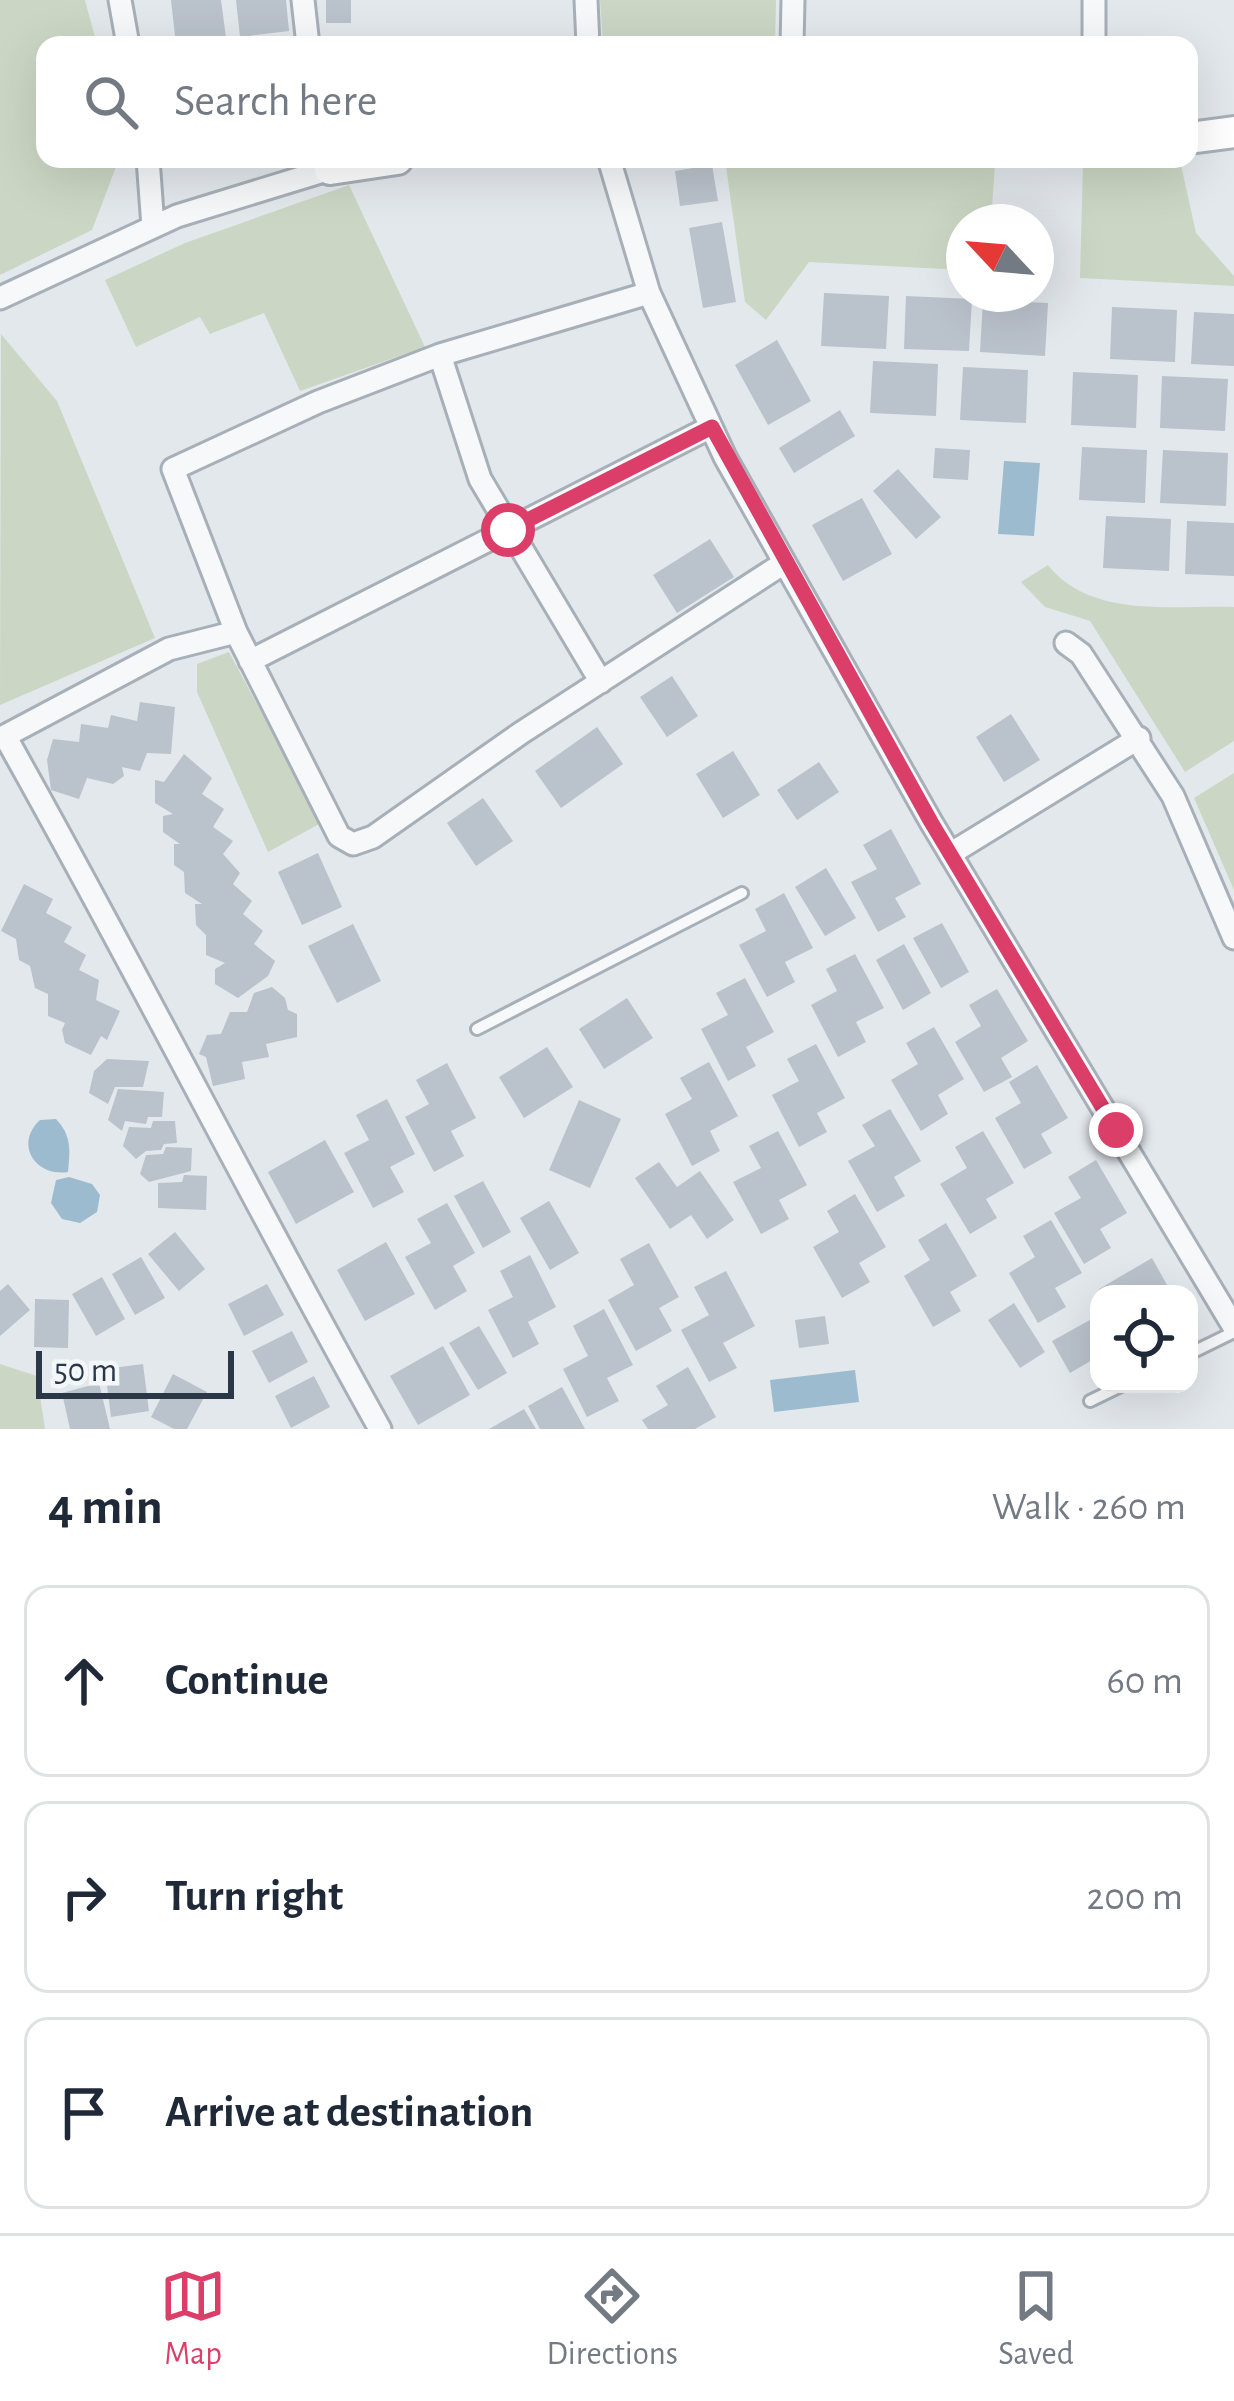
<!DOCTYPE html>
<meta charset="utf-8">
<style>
body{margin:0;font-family:"Alegreya Sans",sans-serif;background:#f6f6f7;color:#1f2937}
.controls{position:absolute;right:36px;bottom:36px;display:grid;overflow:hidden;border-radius:24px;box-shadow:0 12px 48px #0002}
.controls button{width:108px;height:108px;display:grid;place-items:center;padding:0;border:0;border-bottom:3px solid #e0e1e3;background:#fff;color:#1f2937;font:60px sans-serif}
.compass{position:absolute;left:946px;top:204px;width:108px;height:108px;border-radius:50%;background:#fff;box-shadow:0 12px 48px #0002;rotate:296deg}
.scale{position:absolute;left:36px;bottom:30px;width:198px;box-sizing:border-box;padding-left:12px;border:6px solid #293747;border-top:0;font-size:33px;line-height:42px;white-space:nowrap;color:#293747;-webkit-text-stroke:9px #f4f7f9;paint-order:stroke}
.stop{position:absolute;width:36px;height:36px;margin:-27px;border:9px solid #db3f69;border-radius:50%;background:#fff}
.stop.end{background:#db3f69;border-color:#fff;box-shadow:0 3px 12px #0008}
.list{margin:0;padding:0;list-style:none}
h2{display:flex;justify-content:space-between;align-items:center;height:156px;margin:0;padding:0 48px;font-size:51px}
h2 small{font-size:39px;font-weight:400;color:#747a83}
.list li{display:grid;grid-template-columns:78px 1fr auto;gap:36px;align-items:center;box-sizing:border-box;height:192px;margin:0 24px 24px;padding:0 24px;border:3px solid #e0e1e3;border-radius:24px}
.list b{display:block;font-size:45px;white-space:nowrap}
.list em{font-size:39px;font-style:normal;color:#747a83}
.icon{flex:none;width:66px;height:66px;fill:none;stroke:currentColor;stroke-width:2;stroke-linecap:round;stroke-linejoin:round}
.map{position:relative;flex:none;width:1234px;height:1429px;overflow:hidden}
.search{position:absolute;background:#fff;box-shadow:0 12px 48px #0002;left:36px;right:36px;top:36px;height:132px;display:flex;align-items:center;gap:30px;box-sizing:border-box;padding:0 42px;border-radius:24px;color:#747a83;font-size:45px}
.sheet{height:804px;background:#fff}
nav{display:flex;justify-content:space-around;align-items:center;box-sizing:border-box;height:168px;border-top:3px solid #e0e1e3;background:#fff;font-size:33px;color:#747a83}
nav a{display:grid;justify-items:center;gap:6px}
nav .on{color:#db3f69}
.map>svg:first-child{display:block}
</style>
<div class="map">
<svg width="1234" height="1429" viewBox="0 0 1234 1429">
<rect width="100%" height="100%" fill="#e3e8ed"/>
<!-- green -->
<path fill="#cbd7c4" d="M0,0H85L97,45H45V159H119L92,230L0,275Z
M600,0H776L775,45H603Z
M725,159L995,164L991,222H964V270L809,262L766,320L745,302Z
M1083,165H1181L1196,233L1234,276V286L1080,278Z
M349,185L425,347L300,391L264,313L210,334L200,317L136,347L105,280L185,243Z
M1,334L57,401L155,638L0,705Z
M1048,565C1091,619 1171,605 1234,607V741L1185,772L1090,621L1045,607L1021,582Z
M229,652L321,823L268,852L197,692V664Z
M1234,773V890L1194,798Z
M0,1364L37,1376L45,1429H0Z"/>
<!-- water -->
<path fill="#9cbbcf" d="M1004,461L1040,463L1034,536L998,534Z
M56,1119C72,1136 70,1150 68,1172C35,1177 14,1144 40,1120Z
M69,1177L92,1184L100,1195L97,1212L80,1223L62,1219L51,1203L56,1180Z
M855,1370L859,1402L774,1412L770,1380Z"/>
<!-- building -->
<path fill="#bac2cb" d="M171,0H221L227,45H176Z
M236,0H286L289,31L240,37Z
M326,0H351V23H326Z
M712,165L718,201L680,206L675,171Z
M722,222L736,302L703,308L689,228Z
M824,293L889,296L886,349L821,346Z
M906,296L972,299L969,351L904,349Z
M983,300L1048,303L1045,356L980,352Z
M1112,307L1177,310L1175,362L1110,359Z
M1194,312L1234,314V366L1191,364Z
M777,340L811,401L768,425L735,365Z
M873,361L938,364L936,416L870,413Z
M963,367L1028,370L1026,423L960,420Z
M1073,372L1138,375L1136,428L1071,425Z
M1162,376L1228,379L1225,431L1160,428Z
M840,410L855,436L794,473L779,448Z
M1082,447L1147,450L1145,503L1079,500Z
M935,448L970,450L968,480L933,478Z
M1163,450L1228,453L1226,506L1160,503Z
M898,469L941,517L916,539L873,491Z
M862,498L892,554L843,581L812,525Z
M1106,516L1171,519L1169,571L1103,568Z
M1187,521L1234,523V576L1185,574Z
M710,539L734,577L677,613L653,575Z
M672,676L698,716L667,737L640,697Z
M140,702L175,707L171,754L147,753L140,771L122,767L124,776L113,784L87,778L79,799L51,790L47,760L53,739L79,742L81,724L108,728L111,715L137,721Z
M1011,714L1040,760L1004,782L976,737Z
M597,727L623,764L561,808L535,771Z
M733,751L760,795L723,818L696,774Z
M184,754L212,778L202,794L224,809L213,827L233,841L223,854L240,873L233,884L252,901L243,914L263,931L254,944L275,961L268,976L238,998L215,984V969L225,963L206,955V935L196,925L195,904H202L185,893L184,872L174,865V844H180L163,832V816L173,814L155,803V780L164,782Z
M819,762L839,792L797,820L777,790Z
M483,798L513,841L476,866L447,823Z
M891,829L921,884L895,898L906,917L878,932L851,882L877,869L863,845Z
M318,853L342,907L302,925L278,872Z
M826,868L856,918L825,936L795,887Z
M24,884L53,899L46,913L72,927L64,942L86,955L79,970L99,980L96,1000L120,1011L107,1040L101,1036L91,1055L65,1043L62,1030L65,1023L48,1016V994L35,988L30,966L19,960L16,939L1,931Z
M784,893L813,948L785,962L795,982L767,997L739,945L766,931L755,909Z
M942,923L969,972L941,988L913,938Z
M353,924L381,981L337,1003L308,946Z
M904,944L931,993L903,1010L876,960Z
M855,954L884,1008L856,1022L866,1042L838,1057L811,1005L837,991L826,969Z
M745,978L774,1032L746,1047L756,1066L728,1081L701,1029L728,1015L716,993Z
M272,987L285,998L288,1010L297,1014V1037L266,1044L269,1057L242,1062L245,1079L213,1086L206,1057L199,1054L207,1035L221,1034L230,1012H247L254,993Z
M997,989L1028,1041L1001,1058L1012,1077L984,1092L955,1042L981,1026L969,1005Z
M627,998L653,1038L604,1069L579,1029Z
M934,1027L964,1079L938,1095L948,1114L921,1131L891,1080L918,1064L906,1043Z
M816,1044L845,1098L817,1113L827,1132L799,1147L772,1095L799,1081L787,1059Z
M547,1047L573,1087L524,1118L499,1077Z
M107,1059L149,1061L143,1087H115L108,1104L89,1093L94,1071Z
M709,1062L738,1116L710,1131L720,1151L692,1166L665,1114L692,1099L680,1078Z
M447,1063L476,1118L451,1131L464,1156L434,1172L405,1117L429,1104L416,1080Z
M1037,1065L1068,1118L1041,1134L1052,1153L1024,1169L995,1118L1021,1103L1009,1082Z
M118,1089L164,1092L162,1117H148L146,1124L125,1121L122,1131L108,1120Z
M387,1099L415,1154L390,1167L404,1192L373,1208L344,1153L369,1140L356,1115Z
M579,1100L621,1119L590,1188L549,1170Z
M890,1109L921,1161L894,1177L905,1196L877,1212L848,1161L875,1146L862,1125Z
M153,1121H175L177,1143L164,1144L161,1150L146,1151L136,1159L123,1146L129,1127L151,1128Z
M778,1131L807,1185L779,1200L789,1219L761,1234L733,1182L761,1168L749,1146Z
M983,1131L1014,1183L986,1199L997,1218L970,1234L940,1184L967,1168L955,1147Z
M325,1140L354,1192L296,1224L268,1172Z
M166,1147L192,1148L191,1171L149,1182L140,1174L146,1155L163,1154Z
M1096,1160L1127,1213L1100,1229L1111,1248L1084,1264L1054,1213L1081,1198L1068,1177Z
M659,1162L677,1187L700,1171L734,1220L707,1239L691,1215L670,1229L635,1178Z
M184,1175L207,1176L206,1210L158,1208V1183L182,1182Z
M483,1181L511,1232L483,1248L454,1196Z
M855,1194L886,1247L859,1263L870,1282L842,1298L813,1247L839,1232L827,1211Z
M549,1201L579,1253L550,1270L520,1218Z
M447,1203L475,1253L453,1266L467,1291L435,1310L405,1257L431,1243L417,1219Z
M1051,1220L1082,1273L1055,1288L1066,1307L1038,1323L1009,1273L1035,1257L1023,1236Z
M946,1223L977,1276L950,1292L961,1311L933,1327L904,1276L930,1260L918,1240Z
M175,1232L205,1269L179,1291L148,1254Z
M386,1242L415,1294L365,1321L337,1270Z
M649,1243L679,1297L659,1308L672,1331L636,1351L608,1300L634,1285L620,1259Z
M530,1255L556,1307L528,1322L539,1344L513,1358L488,1310L513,1297L500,1271Z
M141,1257L165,1298L135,1315L112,1274Z
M1152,1258L1172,1294H1102L1099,1289Z
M726,1271L755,1326L723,1343L737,1368L709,1382L681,1330L709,1315L694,1287Z
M102,1277L125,1319L96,1336L72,1294Z
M8,1284L30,1310L0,1336V1291Z
M267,1284L284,1315L244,1336L228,1304Z
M35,1299L69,1300L68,1348L34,1347Z
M1014,1303L1045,1352L1020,1368L988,1320Z
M604,1309L633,1365L607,1378L619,1401L587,1417L563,1369L588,1356L573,1326Z
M1099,1315V1356L1070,1373L1052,1341Z
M825,1316L829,1344L799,1348L795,1320Z
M479,1326L507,1373L478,1390L449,1343Z
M292,1331L308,1362L269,1383L252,1351Z
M443,1346L470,1395L418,1425L390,1376Z
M143,1364L149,1411L111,1417L105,1369Z
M688,1367L716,1417L695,1429H648L642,1420L668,1405L656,1386Z
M173,1374L207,1392L187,1429H174L151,1417Z
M314,1376L330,1407L291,1428L275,1396Z
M99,1383L110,1429H70L62,1393Z
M562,1387L585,1429H540L528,1406Z
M524,1409L536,1429H489Z"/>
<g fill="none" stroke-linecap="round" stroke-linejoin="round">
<defs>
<path id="lane" d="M477,1029L742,893
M1189,1354L1234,1332
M1090,1401L1125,1384"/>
<path id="street" d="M120,0L128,45
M303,0L308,45
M586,0L588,45
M1094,0V45
M792,45L793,0
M148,159L153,227
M609,159L649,293L725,457L931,822L1234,1327
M649,293L440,355L318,402L173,469L236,632L339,836L353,844L373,837L521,733L784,563
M0,298L177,216L330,169
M440,355L480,479L601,682
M236,632L169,649L5,736C134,965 252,1200 380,1429
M1066,643L1081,654L1173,796L1234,938
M250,661L711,427
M950,854L1139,738"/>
<path id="secondary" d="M1189,138L1234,132
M330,169L397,159"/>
</defs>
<!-- lane casing -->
<use href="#lane" stroke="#a7afb8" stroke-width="16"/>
<!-- street casing -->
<use href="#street" stroke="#a7afb8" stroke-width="27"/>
<!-- secondary casing -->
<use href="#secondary" stroke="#a7afb8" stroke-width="36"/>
<!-- lane -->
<use href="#lane" stroke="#f7f8fa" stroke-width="10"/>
<!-- street -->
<use href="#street" stroke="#f7f8fa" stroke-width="21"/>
<!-- secondary -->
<use href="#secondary" stroke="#fff" stroke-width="30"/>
</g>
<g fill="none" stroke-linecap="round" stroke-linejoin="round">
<!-- route -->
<path stroke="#db3f69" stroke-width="15" d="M508,530L712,427L931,822L1116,1130"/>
</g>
</svg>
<div class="controls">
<button><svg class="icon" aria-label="locate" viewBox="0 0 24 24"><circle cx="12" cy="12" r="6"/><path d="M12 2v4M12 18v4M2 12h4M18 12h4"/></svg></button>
</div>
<svg class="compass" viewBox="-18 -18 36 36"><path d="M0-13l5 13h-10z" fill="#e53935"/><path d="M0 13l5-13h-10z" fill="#747a83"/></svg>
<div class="scale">50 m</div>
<div class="stop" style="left:508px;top:530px"></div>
<div class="stop end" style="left:1116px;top:1130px"></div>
<div class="search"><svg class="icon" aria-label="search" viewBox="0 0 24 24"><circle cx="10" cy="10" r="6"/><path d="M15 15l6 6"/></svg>Search here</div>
</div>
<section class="sheet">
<h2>4 min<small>Walk · 260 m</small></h2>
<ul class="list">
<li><svg class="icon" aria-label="ahead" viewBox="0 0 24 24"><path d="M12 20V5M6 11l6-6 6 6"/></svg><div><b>Continue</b></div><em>60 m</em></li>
<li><svg class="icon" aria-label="right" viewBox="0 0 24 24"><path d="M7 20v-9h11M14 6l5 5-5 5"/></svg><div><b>Turn right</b></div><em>200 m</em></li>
<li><svg class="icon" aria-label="arrive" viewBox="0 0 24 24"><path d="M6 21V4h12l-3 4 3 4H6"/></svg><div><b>Arrive at destination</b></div></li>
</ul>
</section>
<nav>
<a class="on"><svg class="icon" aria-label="map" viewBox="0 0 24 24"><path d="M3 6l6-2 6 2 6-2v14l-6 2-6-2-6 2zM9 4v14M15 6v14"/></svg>Map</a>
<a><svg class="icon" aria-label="directions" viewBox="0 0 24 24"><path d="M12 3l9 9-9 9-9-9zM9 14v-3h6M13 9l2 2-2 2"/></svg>Directions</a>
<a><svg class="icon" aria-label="saved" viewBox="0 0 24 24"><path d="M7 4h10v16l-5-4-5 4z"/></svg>Saved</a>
</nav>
